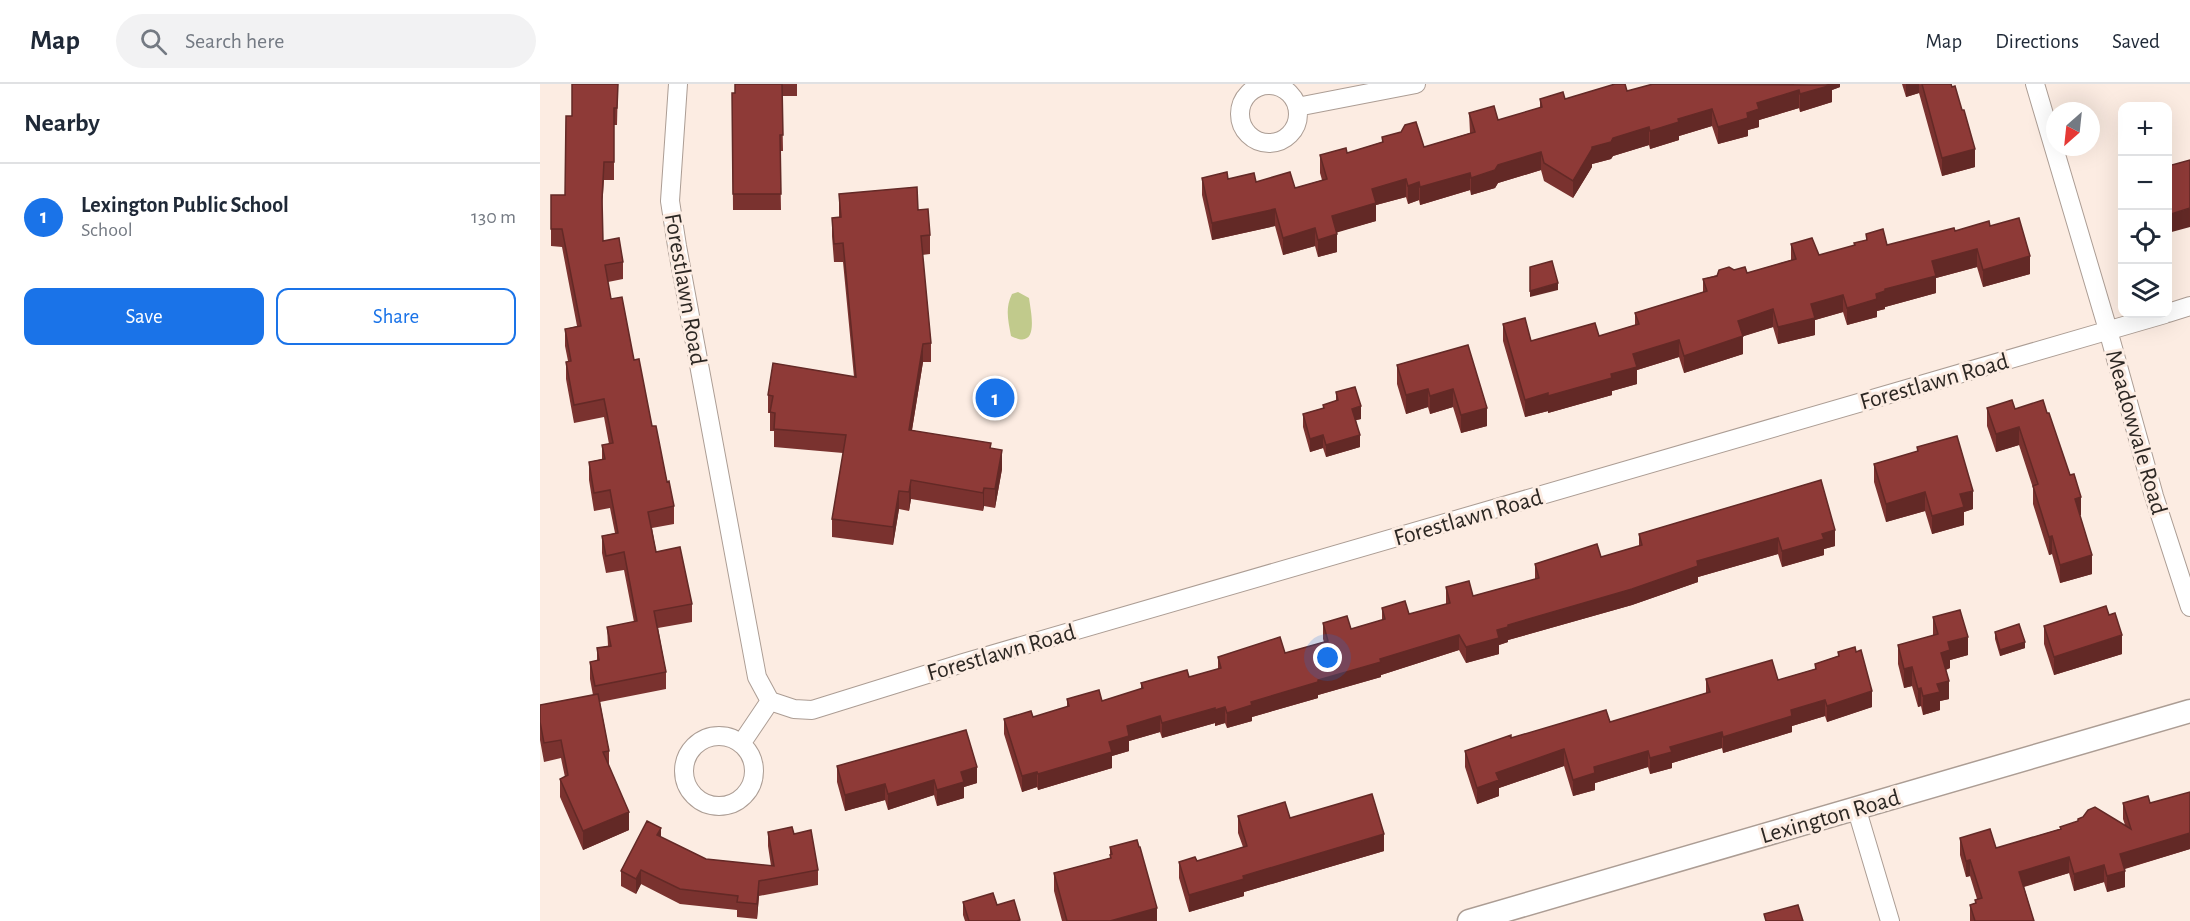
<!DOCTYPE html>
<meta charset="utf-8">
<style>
body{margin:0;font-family:"Alegreya Sans",sans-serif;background:#f2f2f3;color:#1f2937}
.controls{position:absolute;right:18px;top:18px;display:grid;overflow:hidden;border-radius:12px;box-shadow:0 6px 24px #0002}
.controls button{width:54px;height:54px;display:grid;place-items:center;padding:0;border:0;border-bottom:2px solid #e0e1e3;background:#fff;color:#1f2937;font:30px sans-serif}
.compass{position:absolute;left:1506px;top:18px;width:54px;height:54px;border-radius:50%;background:#fff;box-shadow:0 6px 24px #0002;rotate:207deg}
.you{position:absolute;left:788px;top:574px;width:21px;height:21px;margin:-15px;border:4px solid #fff;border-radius:50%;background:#1a73e8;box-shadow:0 0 0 9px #1a73e833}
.badge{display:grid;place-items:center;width:39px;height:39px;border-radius:50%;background:#1a73e8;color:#fff;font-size:20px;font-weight:700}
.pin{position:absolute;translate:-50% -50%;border:3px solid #fff;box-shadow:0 2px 6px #0006}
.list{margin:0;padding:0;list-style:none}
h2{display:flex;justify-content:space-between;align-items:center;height:78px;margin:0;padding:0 24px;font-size:26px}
h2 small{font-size:20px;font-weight:400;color:#747a83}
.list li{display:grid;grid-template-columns:39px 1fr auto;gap:18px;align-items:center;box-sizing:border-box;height:108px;padding:0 24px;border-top:2px solid #e0e1e3}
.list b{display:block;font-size:22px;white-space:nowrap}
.list p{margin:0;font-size:20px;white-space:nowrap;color:#747a83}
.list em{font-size:20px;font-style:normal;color:#747a83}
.actions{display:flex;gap:12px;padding:18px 24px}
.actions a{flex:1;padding:14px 0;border:2px solid #1a73e8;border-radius:12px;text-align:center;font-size:21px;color:#1a73e8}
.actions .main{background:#1a73e8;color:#fff}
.icon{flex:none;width:33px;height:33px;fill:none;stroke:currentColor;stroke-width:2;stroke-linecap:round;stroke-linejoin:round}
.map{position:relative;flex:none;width:1650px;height:837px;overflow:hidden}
header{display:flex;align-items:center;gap:36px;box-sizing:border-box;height:84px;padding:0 30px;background:#fff;border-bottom:2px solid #e0e1e3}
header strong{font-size:28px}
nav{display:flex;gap:33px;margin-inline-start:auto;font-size:21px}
.search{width:420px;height:54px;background:#f2f2f3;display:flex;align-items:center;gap:15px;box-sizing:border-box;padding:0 21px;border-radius:33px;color:#747a83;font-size:22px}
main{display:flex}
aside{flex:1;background:#fff}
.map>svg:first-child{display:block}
</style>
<header>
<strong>Map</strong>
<div class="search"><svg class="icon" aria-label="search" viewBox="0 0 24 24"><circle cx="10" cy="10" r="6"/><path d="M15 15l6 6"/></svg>Search here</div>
<nav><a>Map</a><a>Directions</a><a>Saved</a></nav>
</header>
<main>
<aside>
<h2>Nearby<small></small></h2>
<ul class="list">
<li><span class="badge">1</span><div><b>Lexington Public School</b><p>School</p></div><em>130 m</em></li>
</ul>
<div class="actions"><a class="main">Save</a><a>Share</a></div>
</aside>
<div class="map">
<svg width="1650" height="837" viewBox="0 0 1650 837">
<rect width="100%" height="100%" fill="#fcece2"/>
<!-- green -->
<path fill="#c1ca8c" d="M478,208L489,214C491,229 500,267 471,252C468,236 465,224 472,210Z"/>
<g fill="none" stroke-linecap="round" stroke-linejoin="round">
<defs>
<path id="minor" d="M138,0L130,117L137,162L217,593L230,617L254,625L272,626L423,579L1625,230
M1495,0L1568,246L1614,412L1650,523
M700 30a29 29 0 1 1 58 0a29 29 0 1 1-58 0Z
M757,23L876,0
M1628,229L1650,222
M144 687a35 35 0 1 1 70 0a35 35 0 1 1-70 0Z
M201,660L230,617
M1316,723L1350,837"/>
<path id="tertiary" d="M929,837L1650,627"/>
</defs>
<!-- minor casing -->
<use href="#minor" stroke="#ac9d94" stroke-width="20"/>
<!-- tertiary casing -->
<use href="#tertiary" stroke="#ac9d94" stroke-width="25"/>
<!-- minor -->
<use href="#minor" stroke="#fff" stroke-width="18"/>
<!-- tertiary -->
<use href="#tertiary" stroke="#fff" stroke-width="22"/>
</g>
<!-- wall -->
<path fill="#7a322f" d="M78,0L77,41H74V96H64L62,125L63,157L83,178V195L68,198L71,215L94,276L134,422V440L112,444L116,468L152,520V538L118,544L126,588V605L60,618L69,667V682L89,746L43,766L20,713V695L25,693L21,674L4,678L0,656V621L53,611L50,595V578L57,577V564L68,562L67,543L94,538L84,486L66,489L62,469V452L75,449L70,424L54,427L49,396V378L62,375V361L69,360L64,333L34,339L26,295V278L28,277L25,262V245L37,242L22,163L11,162V111H25L32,32Z
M195,0H257V12H242L243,67H240L241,126H193L192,9H195Z
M1300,0V3L1292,6V18L1260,28L1259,24L1219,36V43L1208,46V52L1178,60L1172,42L1139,52V56L1110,65L1109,61L1073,72L1071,75L1052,80V83L1033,114L1004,97L1001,86L958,99L955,104L931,111L930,106L880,121L879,116L868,120L866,113L836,121V137L796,148L797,168L778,173L775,162L743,171L735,142L672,156L662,111V94L688,95L755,104L782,96L780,89V71L807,69L842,58V53L884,63L930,49L929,29L958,36L1000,24V15H1025L1087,7Z
M1362,0H1411L1435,83L1402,92L1379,9L1366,13Z
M299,110L378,126L390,151V170L382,171L391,259V278H383L372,346L451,365L462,385L455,424L444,422L443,427L371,415L369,427L359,425L353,461L292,453V435L303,369L234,363V347H230V329H228V311L314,293L303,178H294L292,152V134L299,133Z
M1450,142L1490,190L1443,203L1437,183L1396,194V209L1345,223V225L1337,227V233L1307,241L1303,228L1275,236V251L1238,260L1233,243L1203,252V270L1144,289L1139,273L1097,286V300L1072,307V311L1008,329V327L985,333L963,257V240L991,257L1059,252L1095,241V229L1163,208V195L1194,186L1207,189L1251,176V160L1279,171L1314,162V159L1326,156V150L1347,161L1415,147Z
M928,261L947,342L921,349L913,323L890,330L888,323L866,330L857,300V281Z
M796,308L821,335L816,336L820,363L786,373L783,364L770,368L763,343V330L783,324V321L796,317Z
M1447,324L1475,325L1541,431H1540L1552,490L1520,499L1512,470L1509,471L1493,420V404L1479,361L1456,368L1447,342Z
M1377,363L1433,425L1424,428V441L1392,450L1385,427L1346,438L1334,398V380L1377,368Z
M1281,396L1295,462L1284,465V471L1242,483L1238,470L1158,493V498L1092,521L968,556V558L959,561V570L926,579L919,566L841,591V593L778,611V614L712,633V637L687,644L685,639L675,642V639L622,654L620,648L589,657V667L572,672V684L498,706L497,703L482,708L464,650V635L493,633L527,623V615L562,617L601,605V599L649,593L678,585V573L745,569L784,558L783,555V539L811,545L842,536V524L869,530L906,520V503L933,512L995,495V480L1061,473L1099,462V450Z
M1393,533L1428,571L1410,576V584L1406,586L1409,615L1400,617V626L1383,631L1381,622L1378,623L1372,602L1364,604L1358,580V561L1393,552Z
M1504,542L1582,570L1514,591L1504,560Z
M1455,548L1485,564L1460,572L1455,555Z
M1298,568L1332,623L1287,638L1285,632L1252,642V648L1183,669L1182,664L1132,679V684L1110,690L1108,683L1055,699V706L1033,712L1024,682L959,704V712L937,720L925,683V667L971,654L1070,638L1166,609V595L1238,596L1275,585V580L1298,572Z
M297,682L437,699L424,703V714L397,722L394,711L348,726L345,716L305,727L297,698Z
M1583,719H1610L1650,765L1585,785V803L1567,808L1564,798L1534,807L1529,789L1484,803L1494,837H1430V821L1435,819V816L1437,815L1430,792L1426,793L1420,771V754L1456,764L1520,745V743L1538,738V735L1585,741L1583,735Z
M698,732L750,734L844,767L704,808V812L649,828L639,794V778L657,777L703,763L698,749Z
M228,748L254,750L278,786V801L219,812L217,835L197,833V826L140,820L101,800L96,810L81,802V787L121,753L166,775L231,782L228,762Z
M570,763L617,837H522L514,807V789L570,774Z
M423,818L457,821L480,837H425L423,831Z"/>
<!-- shaded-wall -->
<path fill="#632926" d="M1288,0H1300V3L1292,6V18L1260,28V10Z
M1366,0H1379V9L1366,13Z
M1259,6V24L1219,36V43L1208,46V52L1178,60V43L1207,29L1217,19Z
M1172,25V42L1139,52V56L1110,65V47L1138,35Z
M1109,43V61L1073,72L1071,75L1052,80V83L1033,114V97L1052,63L1073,54Z
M1435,65V83L1402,92V74Z
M1001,68V86L958,99L955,104L931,111V94L958,81Z
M930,89V106L880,121V103Z
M866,95V113L836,121V137L792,150V132L832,105Z
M879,98V116L868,120V102Z
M1650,124V143L1628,149V131Z
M735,125V142L672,156V139Z
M775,144V162L743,171V154Z
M797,150V168L778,173V156Z
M1437,165V183L1396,194V209L1345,223V225L1337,227V233L1307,241V224L1345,205L1392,177Z
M1490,172V190L1443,203V186Z
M1018,199V206L990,213V207Z
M1303,211V228L1275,236V251L1238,260V243L1271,220Z
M1233,225V243L1198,254V237Z
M1203,252V270L1144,289V272Z
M1139,256V273L1097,286V300L1072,307V311L1008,329V312L1071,290L1093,270Z
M383,260V278L369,364V346Z
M888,305V323L866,330V311Z
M913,305V323L890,330V312Z
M1008,309V327L985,333V316Z
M821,322V335L812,337V325Z
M947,324V342L921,349V331Z
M1479,343V361L1456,368V350Z
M783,351V364L770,368V355Z
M820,351V363L786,373V361Z
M462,366V385L455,424V405Z
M371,396V415L369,427V408Z
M444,404V422L443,427V409Z
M359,407V425L353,461V443Z
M1433,407V425L1424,428V441L1392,450V432L1420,410Z
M1385,408V427L1346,438V420Z
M1541,413V431L1535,433V415Z
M1295,446V462L1284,465V471L1242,483V467L1282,450Z
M1512,452V470L1509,471V453Z
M1238,454V470L1158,493V498L1092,521L968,556V558L959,561V570L926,579V563L968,541L1157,477Z
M1552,471V490L1520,499V481Z
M919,551V566L841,591V593L778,611V614L712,633V637L687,644V629L711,618L840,575Z
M1582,551V570L1514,591V573Z
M1428,553V571L1410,576V584L1401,587V569L1408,558Z
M1485,558V564L1460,572V566Z
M1372,583V602L1364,604V585Z
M1409,597V615L1400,617V626L1383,631V612L1397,600Z
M1381,604V622L1378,623V605Z
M1332,607V623L1287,638V622Z
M1285,616V632L1252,642V648L1183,669V653L1251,626Z
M685,623V639L675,642V626Z
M675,624V639L622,654V639Z
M620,632V648L589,657V667L572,672V684L498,706V690L569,658L587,642Z
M1182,648V664L1132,679V684L1110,690V674L1130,663Z
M1024,665V682L959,704V712L937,720V704L956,689Z
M1108,667V683L1055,699V706L1033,712V696L1054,683Z
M437,683V699L424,703V714L397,722V706L421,688Z
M497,688V703L482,708V692Z
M394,696V711L348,726V710Z
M345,700V716L305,727V711Z
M89,728V746L43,766V747Z
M121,744V758L117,751Z
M1650,749V765L1580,786V770Z
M844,750V767L704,808V812L649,828V811L703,792Z
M1529,773V789L1479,804V788Z
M1430,776V792L1426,793V777Z
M1564,781V798L1534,807V790Z
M101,786V800L96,810V795Z
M1585,787V803L1567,808V792Z
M219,797V812L217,835V820Z
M617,824V837H570Z"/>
<!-- building -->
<path fill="#8e3a37" stroke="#632926" stroke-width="1.5" d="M32,0H78L77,24H74V78H64L62,115L63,157L79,154L83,178L65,181L71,215L82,213L94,276L99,275L112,342H116L127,398L129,397L134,422L108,428L116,468L140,463L152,520L114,527L126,588L55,602L50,578L59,576L57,564L71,562L67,543L97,537L84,468L66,472L62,452L78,449L70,406L54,409L49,378L65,375L62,361L73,359L64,315L34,321L26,278L31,277L25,245L41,242L22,145H11V111H25L26,32H32Z
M195,0H242L243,51H240L241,110H193L192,9H195Z
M1075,0H1085L1087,7L1113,0L1292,1L1260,10L1259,6L1217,19L1219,25L1207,29L1208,34L1178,43L1172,25L1138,35L1139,38L1110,47L1109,43L1073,54L1071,58L1052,63V65L1033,97L1004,79L1001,68L958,81L955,86L931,94L930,89L880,103L879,98L868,102L866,95L832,105L836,119L792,132L797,150L778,156L775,144L743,154L735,125L672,139L662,94L687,88L688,95L714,89L716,98L750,88L755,104L787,95L780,71L806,64L807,69L843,58L842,53L861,48L865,41L876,38L884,63L935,48L929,29L954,22L958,36L1002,23L1000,15L1023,8L1025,15Z
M1382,0H1411L1412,3L1415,2L1422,26H1424L1435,65L1402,74Z
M1650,76V124L1628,131V82Z
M377,103L378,126L388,125L390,151L381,152L391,259L383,260L369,346L451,359L450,364L462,366L455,405L444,404L443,409L371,396L369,408L359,407L353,443L292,435L306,351L234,345L235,329L230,328L233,312L228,311L233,279L316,293L303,159L294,160L292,134L301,133L299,110Z
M1479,134L1490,172L1443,186L1437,165L1392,177L1396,192L1345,205V207L1336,210L1337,215L1307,224L1303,211L1271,220L1275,234L1238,243L1233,225L1198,237L1203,252L1144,272L1139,256L1093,270L1097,283L1071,290L1072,294L1008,312V309L985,316L963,240L985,234L991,257L1055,239L1059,252L1099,240L1095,229L1167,207L1163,195L1177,192L1179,186L1189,183L1194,186L1205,183L1207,189L1256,175L1251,160L1272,154L1279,171L1315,161L1314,159L1327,156L1326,150L1343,145L1347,161L1414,144L1415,147L1449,137L1450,142Z
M1012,177L1018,199L990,207V183Z
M928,261L947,324L921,331L913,305L890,312L888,305L866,311L857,281Z
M815,303L821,322L812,325L820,351L786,361L783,351L770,355L763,330L784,324L783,321L798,316L796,308Z
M1472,316L1475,325L1503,316L1507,329H1509L1530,391L1534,390L1541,413L1535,415L1552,471L1520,481L1512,452L1509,453L1493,402L1498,400L1479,343L1456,350L1447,324Z
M1417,352L1433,407L1420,410L1424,423L1392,432L1385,408L1346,420L1334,380L1378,367L1377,363Z
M1281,396L1295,446L1282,450L1284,455L1242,467L1238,454L1157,477L1158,482L1092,505L968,541V543L957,546L959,554L926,563L919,551L840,575L841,578L778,596V598L711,618L712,621L687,629L685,623L675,626V624L622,639L620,632L587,642L589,652L569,658L572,668L498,690L497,688L482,692L464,635L491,627L493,633L529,622L527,615L559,606L562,617L603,604L601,599L647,586L649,593L681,584L678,573L740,553L745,569L788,557L783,539L807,532L811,545L845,535L842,524L865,517L869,530L910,519L906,503L929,497L933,512L999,494L995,480L1057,460L1061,473L1102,461L1099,450Z
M1566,522L1569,531L1575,529L1582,551L1514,573L1504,542Z
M1420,526L1428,553L1408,558L1410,566L1401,569L1409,597L1397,600L1400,608L1383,612L1381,604L1378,605L1372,583L1364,585L1358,561L1398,550L1393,533Z
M1479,540L1485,558L1460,566L1455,548Z
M1315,563L1316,568L1321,566L1332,607L1287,622L1285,616L1251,626L1252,632L1183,653L1182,648L1130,663L1132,668L1110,674L1108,667L1054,683L1055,689L1033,696L1024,665L956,689L959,696L937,704L925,667L971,651V654L1066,626L1070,638L1170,608L1166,595L1232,576L1238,596L1276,585L1275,580L1299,572L1298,568Z
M58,610L69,667L63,668L89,728L43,747L20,695L28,691L21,656L4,659L0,638V621Z
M426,646L437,683L421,688L424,698L397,706L394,696L348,710L345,700L305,711L297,682Z
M1650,708V749L1580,770L1585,787L1567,792L1564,781L1534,790L1529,773L1479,788L1494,837H1435L1430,821L1436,819L1435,816L1442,814L1430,776L1426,777L1420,754L1450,745L1456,764L1521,745L1520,743L1538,737V735L1543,733L1548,726L1555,723L1591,745L1583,719L1608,712L1610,719Z
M832,710L844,750L703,792L704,795L649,811L639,778L655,773L657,777L707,762L698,732L745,718L750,734Z
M107,737L121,744L117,751L166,775L234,782L228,748L252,743L254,750L271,746L278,786L219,797L217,820L197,818L198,812L140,805L101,786L96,795L81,787Z
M597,756L599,763H600L617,824L570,837H527L514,789L571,774L570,771L572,770L570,763Z
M453,809L457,821L474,816L480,836L477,837H429L423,818Z
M1258,821L1263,837H1226L1224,830Z"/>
<g text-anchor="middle" stroke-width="6" stroke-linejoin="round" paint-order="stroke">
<!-- street labels -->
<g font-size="24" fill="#2c2723" stroke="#fcece2">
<text transform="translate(146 205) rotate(80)" y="8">Forestlawn Road</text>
<text transform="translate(1394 297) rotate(-16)" y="8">Forestlawn Road</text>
<text transform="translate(1597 348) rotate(74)" y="8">Meadowvale Road</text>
<text transform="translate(928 433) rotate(-16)" y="8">Forestlawn Road</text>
<text transform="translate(461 568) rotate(-16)" y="8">Forestlawn Road</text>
<text transform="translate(1290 732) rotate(-16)" y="8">Lexington Road</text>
</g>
</g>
</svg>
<div class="controls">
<button>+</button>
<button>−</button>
<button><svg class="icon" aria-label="locate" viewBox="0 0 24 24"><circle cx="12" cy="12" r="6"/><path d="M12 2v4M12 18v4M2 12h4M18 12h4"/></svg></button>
<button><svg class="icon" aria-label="layers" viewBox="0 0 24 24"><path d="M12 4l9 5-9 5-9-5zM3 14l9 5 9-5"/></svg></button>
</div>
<svg class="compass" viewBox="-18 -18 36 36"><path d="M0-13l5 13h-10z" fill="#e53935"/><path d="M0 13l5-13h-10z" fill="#747a83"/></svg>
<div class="you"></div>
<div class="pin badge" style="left:455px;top:314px">1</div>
</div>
</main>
